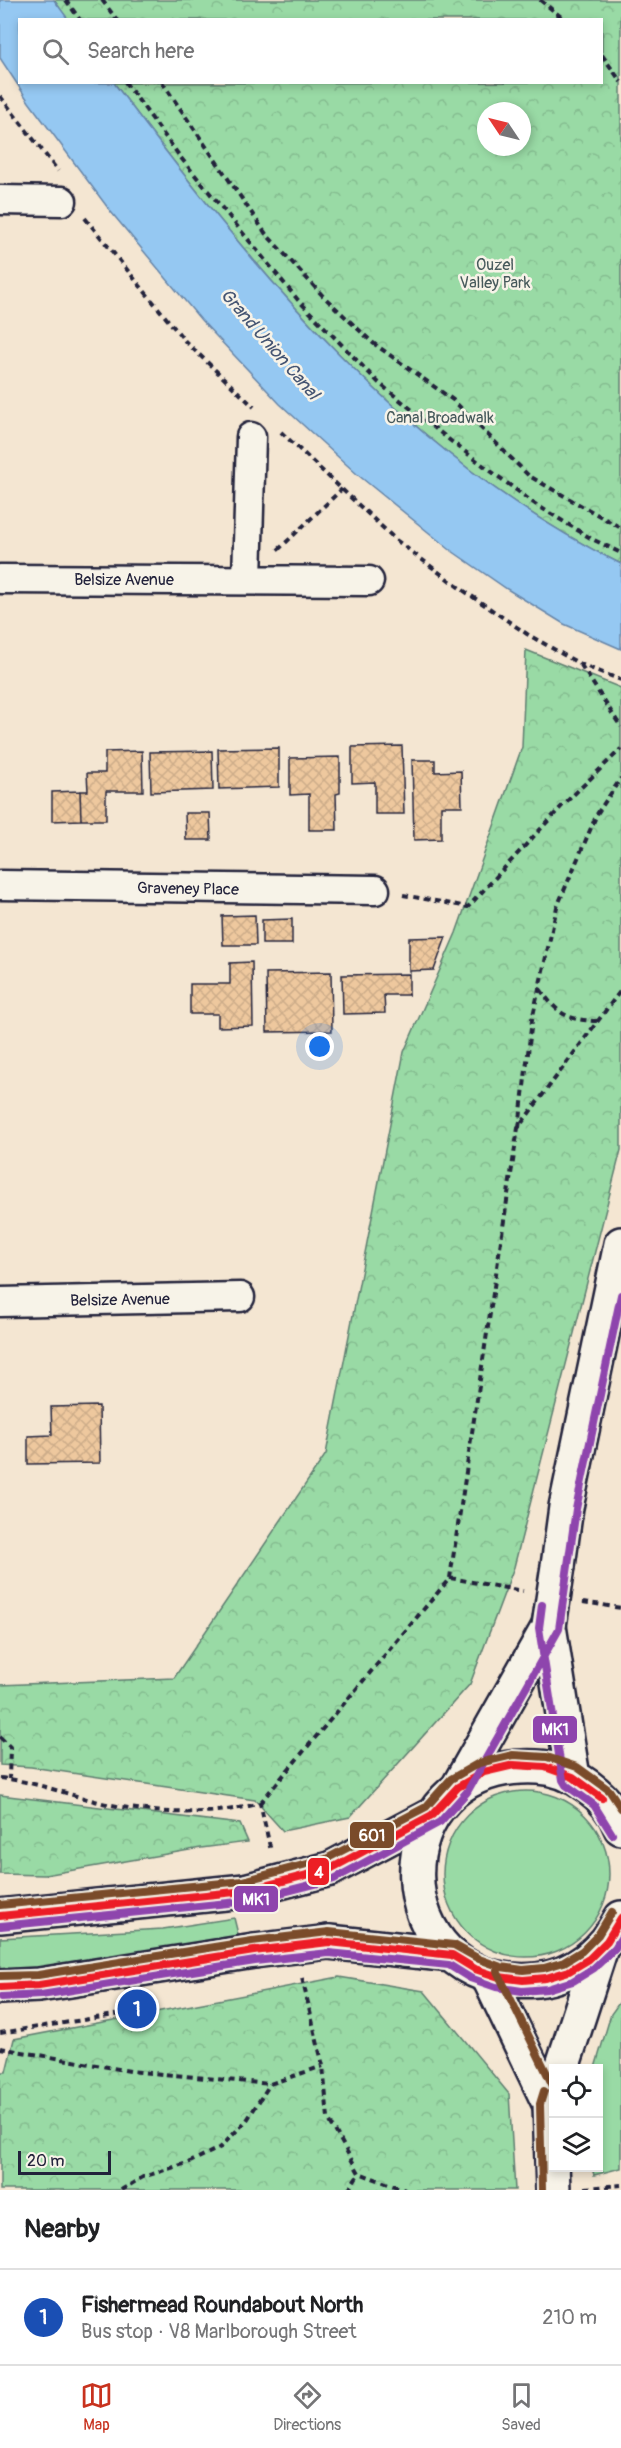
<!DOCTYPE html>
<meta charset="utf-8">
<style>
body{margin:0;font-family:Pangolin,sans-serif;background:#f6f6f6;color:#202124}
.controls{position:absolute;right:18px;bottom:18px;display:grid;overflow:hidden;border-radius:0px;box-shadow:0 3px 9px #0003}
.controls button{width:54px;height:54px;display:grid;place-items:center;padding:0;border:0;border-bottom:2px solid #e0e0e0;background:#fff;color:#202124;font:30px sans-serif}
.compass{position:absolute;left:477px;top:102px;width:54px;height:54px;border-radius:50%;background:#fff;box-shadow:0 3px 9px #0003;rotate:305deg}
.scale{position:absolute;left:18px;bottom:15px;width:93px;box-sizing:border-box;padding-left:6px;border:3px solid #22223b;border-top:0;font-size:16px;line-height:21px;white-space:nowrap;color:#22223b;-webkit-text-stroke:4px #f7f3e8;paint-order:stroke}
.you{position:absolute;left:320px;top:1047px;width:21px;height:21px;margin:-15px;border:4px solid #fff;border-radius:50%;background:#1a73e8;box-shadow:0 0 0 9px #1a73e833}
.badge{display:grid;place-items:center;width:39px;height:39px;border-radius:50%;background:#c8321e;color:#fff;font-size:20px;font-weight:700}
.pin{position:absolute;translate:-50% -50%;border:3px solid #fff;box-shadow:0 2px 6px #0006}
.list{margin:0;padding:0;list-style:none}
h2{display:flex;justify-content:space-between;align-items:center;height:78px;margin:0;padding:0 24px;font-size:26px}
h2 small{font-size:20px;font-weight:400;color:#757577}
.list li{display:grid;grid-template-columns:39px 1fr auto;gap:18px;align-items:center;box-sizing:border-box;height:96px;padding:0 24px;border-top:2px solid #e0e0e0}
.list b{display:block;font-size:22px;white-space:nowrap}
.list p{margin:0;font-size:20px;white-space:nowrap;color:#757577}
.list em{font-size:20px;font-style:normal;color:#757577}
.icon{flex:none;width:33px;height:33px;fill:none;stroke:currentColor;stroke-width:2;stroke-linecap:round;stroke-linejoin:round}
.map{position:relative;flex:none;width:621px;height:2190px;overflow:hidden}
.search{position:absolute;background:#fff;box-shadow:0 3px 9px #0003;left:18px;right:18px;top:18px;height:66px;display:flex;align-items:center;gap:15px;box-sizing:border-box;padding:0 21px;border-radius:0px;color:#757577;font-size:22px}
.sheet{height:174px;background:#fff}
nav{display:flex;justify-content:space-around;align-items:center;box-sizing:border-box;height:84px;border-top:2px solid #e0e0e0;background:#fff;font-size:16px;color:#757577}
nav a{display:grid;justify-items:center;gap:3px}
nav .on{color:#c8321e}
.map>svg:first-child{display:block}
</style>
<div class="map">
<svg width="621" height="2190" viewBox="0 0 621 2190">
<defs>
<pattern id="forest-crowns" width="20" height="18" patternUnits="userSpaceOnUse" patternTransform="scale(1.5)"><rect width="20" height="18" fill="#99daa5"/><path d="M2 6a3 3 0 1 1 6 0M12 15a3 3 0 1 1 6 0" fill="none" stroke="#84bb8f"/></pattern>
<pattern id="building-cross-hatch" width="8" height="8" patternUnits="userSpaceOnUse" patternTransform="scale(1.5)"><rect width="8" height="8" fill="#eec89e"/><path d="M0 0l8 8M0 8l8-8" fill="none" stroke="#ccac89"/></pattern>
</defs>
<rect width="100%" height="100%" fill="#f4e6d2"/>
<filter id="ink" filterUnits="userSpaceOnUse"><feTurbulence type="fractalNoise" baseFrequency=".0167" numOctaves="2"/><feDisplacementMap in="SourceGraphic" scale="12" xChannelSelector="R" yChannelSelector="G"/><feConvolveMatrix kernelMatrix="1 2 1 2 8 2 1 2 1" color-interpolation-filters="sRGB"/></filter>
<g filter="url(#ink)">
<!-- green -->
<path fill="#99daa5" stroke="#5e7e70" stroke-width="1.5" d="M443 1874a83 83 0 1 1 166 0a83 83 0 1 1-166 0Z
M234,1918L240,1942L48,1968L0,1971V1938L163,1929Z
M621,2000V2168L594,2175L592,2168H598V2068H595L611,2014Z"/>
<!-- forest -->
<path fill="url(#forest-crowns)" stroke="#5e7e70" stroke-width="1.5" fill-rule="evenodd" d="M54,0H621V564C405,458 255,271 114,83L602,82V20H68ZM486,111H522V147H486Z
M526,650L621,688V1150L514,1567L470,1684L350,1817L283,1831L255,1800L31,1767L0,1765V1685L174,1678L326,1454L404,1052L456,933L522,747Z
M0,1795L240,1824L248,1842L201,1848L45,1875L0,1874Z
M339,1977L424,1991L509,2094L515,2190H0V2072H6L14,2039Z"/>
<!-- water -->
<path fill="#95c8f2" stroke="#6786a9" stroke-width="1.5" d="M0,0H54L68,19L20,20V82L114,83C255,271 405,458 621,564V649L564,624L507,589L449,549L358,475L280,404L201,320L111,212L29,102L0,58Z"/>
<!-- building -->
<path fill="url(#building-cross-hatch)" stroke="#22223b" stroke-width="1.5" d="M402,746L404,814H375V782L352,783V747Z
M279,748V787L219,789L218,749Z
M142,751L143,791H106V820H81L80,791H88L87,773H105V752Z
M212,751L213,790L151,792L150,752Z
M340,757V793L336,794L337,830H309V794L290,795V758Z
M412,760H435V772L461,771L462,806H441V839L414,840Z
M80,791L81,820L52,821V792Z
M185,813H210L211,840H186Z
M255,915L256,945H223L222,916Z
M292,919V944H262V920Z
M446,937L434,970L409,971V938Z
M252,962L253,1026L218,1027V1014H190V984H230V963Z
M331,972L332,1031L267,1032L266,973Z
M409,974V995H384L385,1013L343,1014L342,975Z
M99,1406L100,1463L28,1464V1436L52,1435L51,1407Z"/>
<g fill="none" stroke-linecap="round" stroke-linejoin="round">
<defs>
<path id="street" d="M0,200L62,201
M0,579L369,581
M247,579L251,437
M0,885L375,890
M0,1302L240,1297"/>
<path id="secondary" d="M558,1566L566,1507L621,1244
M549,1626L573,1777
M458,1787L549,1626
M621,1828C609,1796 571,1768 537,1767C373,1759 380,1994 537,1980C574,1976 605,1951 621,1918
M330,1869L432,1815
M0,1916L245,1891
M329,1942L452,1955
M488,1976L550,2105
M0,1987L39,1985L254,1951
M562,2068L601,1948"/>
</defs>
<!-- street casing -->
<use href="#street" stroke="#22223b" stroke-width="33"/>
<!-- secondary casing -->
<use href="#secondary" stroke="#22223b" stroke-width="38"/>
<!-- path -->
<path stroke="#22223b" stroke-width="4" stroke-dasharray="6 4.5" stroke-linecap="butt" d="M66,0L80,20
M102,0L117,20
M540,0L565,20
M602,55L621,82
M125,82L181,158L298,300L379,383L452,442L535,504L592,539L621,553
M162,82L266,234L323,296L373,343L453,400L529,476L621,528
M0,96L58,171
M85,218L185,341L254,407
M281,432L396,540L457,586L527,634L580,664L621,680
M278,550L342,489
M581,665L621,727
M403,895L468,907L563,805L621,749
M540,989C558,1014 566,1020 598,1021
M519,1128L532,1020L557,907L597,814L621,778
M450,1578L523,1591
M583,1602L621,1608
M0,1737L10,1747L9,1779
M0,1778C40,1782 78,1799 117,1806C161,1814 217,1816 260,1803L271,1851
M260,1803L450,1578L518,1128L621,990
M302,1978L323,2066L328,2118L359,2173L405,2190
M0,2033L121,2014
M0,2048L130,2071L270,2084L323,2066
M585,2188L621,2185
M121,2190L143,2177L190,2162L221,2147L247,2120L270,2084
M348,2190L359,2173"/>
<!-- street -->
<use href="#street" stroke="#f7f3e8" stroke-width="28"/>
<!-- secondary -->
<use href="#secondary" stroke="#f7f3e8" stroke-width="33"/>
<defs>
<path id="secondary-bridge" d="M549,1626L558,1566
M245,1891L330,1869
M254,1951L329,1942
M550,2105L553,2190"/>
</defs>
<!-- secondary-bridge casing -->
<use href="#secondary-bridge" stroke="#22223b" stroke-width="38" stroke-linecap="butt"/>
<!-- secondary-bridge -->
<use href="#secondary-bridge" stroke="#f7f3e8" stroke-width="33"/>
<defs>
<path id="bus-1" d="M0,1916L245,1891L330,1869L432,1815L458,1787L484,1772L514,1765L545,1767L573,1777L602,1798
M0,1987L39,1985L254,1951L329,1942L452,1955L475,1969L499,1977L523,1980L546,1978L569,1971L589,1959L607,1941L621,1918"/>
<path id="bus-2" d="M542,1605L539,1628L563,1780L566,1785L594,1805L612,1834
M1,1926L248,1901L334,1879L440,1822L467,1792L559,1629L576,1509L621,1295
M1,1997L41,1995L255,1961L329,1953L449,1965L470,1978L496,1987L522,1991L547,1989L573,1981L594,1968L615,1948L621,1938"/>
<path id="bus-3" d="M0,1905L243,1881L326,1859L426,1807L451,1779L479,1763L513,1755L547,1757L577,1767L609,1790L621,1808
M497,1971L554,2088
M0,1976L38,1975L252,1941L329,1932L454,1945L479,1959L501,1967L523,1970L544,1968L564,1962L582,1951L598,1935L612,1912
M542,2190L540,2104L544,2091"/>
</defs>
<!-- bus-1 casing -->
<use href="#bus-1" stroke="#f7f3e8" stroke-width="12"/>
<!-- bus-2 casing -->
<use href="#bus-2" stroke="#f7f3e8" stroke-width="12"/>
<!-- bus-3 casing -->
<use href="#bus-3" stroke="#f7f3e8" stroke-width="12"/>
<!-- bus-1 -->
<use href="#bus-1" stroke="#ec1f25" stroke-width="8"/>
<!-- bus-2 -->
<use href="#bus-2" stroke="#8e44ad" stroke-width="8"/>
<!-- bus-3 -->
<use href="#bus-3" stroke="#7a4b2a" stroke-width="8"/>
</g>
</g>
<g text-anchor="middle" stroke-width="5" stroke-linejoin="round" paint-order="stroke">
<!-- park labels -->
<g font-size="16" fill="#46595b" stroke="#f7f3e8">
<text x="495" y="270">Ouzel<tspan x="495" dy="18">Valley Park</tspan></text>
<text x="440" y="423">Canal Broadwalk</text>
</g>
<!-- street labels -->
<g font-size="16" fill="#22223b" stroke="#f7f3e8">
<text x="124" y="585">Belsize Avenue</text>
<text transform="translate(188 888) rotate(1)" y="6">Graveney Place</text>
<text transform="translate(120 1299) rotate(-1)" y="6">Belsize Avenue</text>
</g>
<!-- water labels -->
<g font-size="18" font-style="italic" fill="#445472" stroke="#f7f3e8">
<text transform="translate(270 344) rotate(49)" y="6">Grand Union Canal</text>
</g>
</g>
<g stroke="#f7f3e8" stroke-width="2">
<rect x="532" y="1715" width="46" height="29" rx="6" fill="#8e44ad"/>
<rect x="349" y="1821" width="46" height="28" rx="6" fill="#7a4b2a"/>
<rect x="307" y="1857" width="23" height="29" rx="6" fill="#ec1f25"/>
<rect x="233" y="1885" width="46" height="28" rx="6" fill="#8e44ad"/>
</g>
<g font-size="16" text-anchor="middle" font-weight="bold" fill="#fff">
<text x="555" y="1735">MK1</text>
<text x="372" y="1841">601</text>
<text x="319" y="1878">4</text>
<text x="256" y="1905">MK1</text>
</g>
</svg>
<div class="controls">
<button><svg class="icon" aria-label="locate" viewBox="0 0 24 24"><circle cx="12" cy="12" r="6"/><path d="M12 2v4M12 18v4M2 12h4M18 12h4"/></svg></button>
<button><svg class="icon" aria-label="layers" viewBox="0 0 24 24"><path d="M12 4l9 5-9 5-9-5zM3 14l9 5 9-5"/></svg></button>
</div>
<svg class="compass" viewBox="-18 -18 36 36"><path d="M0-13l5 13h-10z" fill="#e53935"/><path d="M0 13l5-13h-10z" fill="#757577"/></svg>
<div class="scale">20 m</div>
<div class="you"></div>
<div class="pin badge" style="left:137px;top:2009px;background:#1a4fb4">1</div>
<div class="search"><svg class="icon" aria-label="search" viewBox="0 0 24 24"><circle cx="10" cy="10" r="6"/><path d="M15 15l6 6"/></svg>Search here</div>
</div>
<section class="sheet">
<h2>Nearby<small></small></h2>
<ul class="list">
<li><span class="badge" style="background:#1a4fb4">1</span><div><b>Fishermead Roundabout North</b><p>Bus stop · V8 Marlborough Street</p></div><em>210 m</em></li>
</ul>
</section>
<nav>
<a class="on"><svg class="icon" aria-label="map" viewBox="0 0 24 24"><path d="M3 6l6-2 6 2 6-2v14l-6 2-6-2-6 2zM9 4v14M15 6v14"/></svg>Map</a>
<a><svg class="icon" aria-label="directions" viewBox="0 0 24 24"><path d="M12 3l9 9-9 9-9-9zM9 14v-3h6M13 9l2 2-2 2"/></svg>Directions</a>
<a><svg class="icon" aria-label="saved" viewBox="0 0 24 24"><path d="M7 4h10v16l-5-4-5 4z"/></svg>Saved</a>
</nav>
